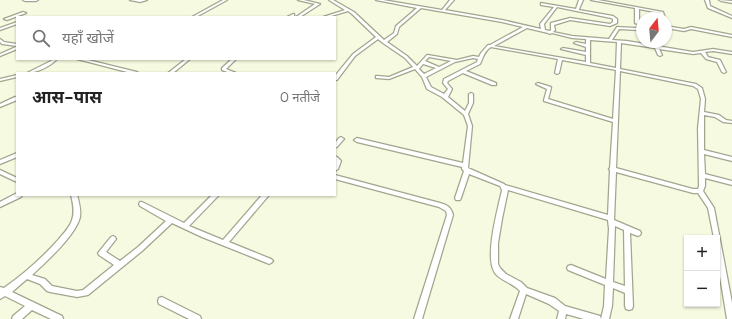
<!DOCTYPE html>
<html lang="hi">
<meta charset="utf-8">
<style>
body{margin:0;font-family:"DM Sans","Noto Sans Devanagari",sans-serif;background:#f2f2f2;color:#222}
.controls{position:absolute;right:12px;bottom:12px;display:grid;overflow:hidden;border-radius:0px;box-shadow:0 1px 3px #0004}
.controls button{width:36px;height:36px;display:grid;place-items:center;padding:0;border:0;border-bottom:1px solid #e0e0e0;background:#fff;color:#222;font:20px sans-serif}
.compass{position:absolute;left:636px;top:12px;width:36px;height:36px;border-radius:50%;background:#fff;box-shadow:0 1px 3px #0004;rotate:16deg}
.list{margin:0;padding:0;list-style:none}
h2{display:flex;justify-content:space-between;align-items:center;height:52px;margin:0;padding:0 16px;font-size:17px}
h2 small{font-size:13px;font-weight:400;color:#767676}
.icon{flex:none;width:22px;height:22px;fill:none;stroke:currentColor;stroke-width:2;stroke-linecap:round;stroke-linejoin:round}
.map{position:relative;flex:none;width:732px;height:319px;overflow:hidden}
.search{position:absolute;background:#fff;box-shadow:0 1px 3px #0004;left:16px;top:16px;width:320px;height:44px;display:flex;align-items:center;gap:10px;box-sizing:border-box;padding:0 14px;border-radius:0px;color:#767676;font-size:15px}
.panel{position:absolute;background:#fff;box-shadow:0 1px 3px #0004;left:16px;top:72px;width:320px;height:124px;border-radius:0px}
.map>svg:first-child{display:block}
</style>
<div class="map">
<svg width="732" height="319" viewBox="0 0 732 319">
<rect width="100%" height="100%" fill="#f5fae0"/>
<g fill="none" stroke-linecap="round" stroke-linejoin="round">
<defs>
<path id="minor" d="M23,0H38L36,1H25Z
M130,0H147L140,2Z
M223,0H227L196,17H192Z
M298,0H304L320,4L300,17H296L315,4Z
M329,0H333L354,12L384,40L394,33L396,26L417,8L376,0H383L442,10L450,0H454L445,10L502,20L541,29L540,24L554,7L541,5V3L576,9L579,0H583L579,9V10L613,16L617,19V23L610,26L570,20L554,25L555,30L553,32L572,36L609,39L617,27L636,28L640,25L635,23V8L591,0H598L663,12L665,18H661L660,13L639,9V22L642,24V27L637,30L619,29L612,40L627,41L693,52L713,49L732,52V54L713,51L705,52L708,57L720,60L726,72L724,73L722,72L717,62L706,59L701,53L693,54L659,49L662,55L660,56L658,55L655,48L621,43L620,69L696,84L702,88L705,99L704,112L719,115L726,120L732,121V123L723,122L715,117L704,115V150L732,157V161L704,154L705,174L732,181V185L705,178V186L703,191L714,208L732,303V319H727L717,258V238H714L708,208L698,193H693L616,172L614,220L640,231L641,233L640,235L638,236L630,233L633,306L632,309L629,310L626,309L625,306V293L613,288L612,306L609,319H601L604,306L605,285L568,270L567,268L568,266L571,265L606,279L609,229L608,220L508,190L502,219L498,243V264L500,268L506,274L521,282L527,288L555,298L565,306L600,316L601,319H584L566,314L565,319H557L559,311L549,304L526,294L518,319H510L520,291C513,283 501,281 495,273C484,257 498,209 502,190L500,186L469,174L461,198L460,200H456L455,198L464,171L462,169V167L357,142L354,140L357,138L463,163L468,126L464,115L442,97L427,89L422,77L415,69L389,79L376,78V76H378L389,77L413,67L405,58L383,43L378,39L355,56L337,80H335V76L353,54L376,37L352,14L348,11L328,17H323L345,10ZM557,7L611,18L613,19V22L610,24L570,18L551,23V30L550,31L545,30L544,24ZM421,8L502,22L523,27L490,45H488L481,53L479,57L473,56L457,60L428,55H427L417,66L407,56L387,42L397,34L399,27ZM527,28L548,33L550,34L552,33L572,38L586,39V44L576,42L574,43L586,47V52L563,48L561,49L586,55V62L494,46ZM590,40L617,42L616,68L590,63ZM491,47L558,59L555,73L557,74L559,73L562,60L616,70L613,119L548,99L551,88V87L538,83L536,84L547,89L544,100V101L613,122L610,168L609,169L610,170L608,215L505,185L504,184L468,168L472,126L468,114L473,103V94L471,93L469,94V103L465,111L448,97L452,89L447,83L448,81L463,73L492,85H496V83L466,71L480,64C483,58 484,51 491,47ZM429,57L451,61L439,67L425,61ZM473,58L478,59L477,62L444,79L443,83L448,89L444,94L431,87L426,77L455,62ZM423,64L436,68L424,74L419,69ZM620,71L693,86L698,89L701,99L698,128L699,186L698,189H693L616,168ZM615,226L624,230L625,286L613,282Z
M705,0H709L710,6L732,16V18L708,8Z
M719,0L732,1V3L721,1Z
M23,12L26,13L7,20L4,19Z
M293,14H294V16L292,17H287Z
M17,22V24L0,30V28Z
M666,26L684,29L691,27L732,35V37L691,29L684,31L666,28Z
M0,39L4,42L17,44V46L2,44L0,42Z
M16,47H17V49L0,56V54Z
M53,59H57C51,66 36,73 27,73L51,61Z
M77,59H84L137,72L138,73H131Z
M186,59H190L173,73H168Z
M232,59H236L226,69L236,73H230L222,70V68Z
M17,75V77L0,81V79Z
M15,97H17V100L0,107V104Z
M341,137L344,139L337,147L335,148V143L339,138Z
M17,153V157L0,164V160Z
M335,156L337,157L341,161L338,169L335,171Z
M0,170L17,178V182L0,174Z
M335,175L440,203C447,205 451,207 453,215L422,319H414L447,215L446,211L439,207L335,179Z
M17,193V195H22L21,197L0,207V202Z
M71,195H77C79,202 81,209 80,217C76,235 46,262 32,275L45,279L52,286L77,291L83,290L114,265L99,255L98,253L111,237L113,236L115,237L116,239L106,252L120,261L138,247L166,221L140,206L139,204L140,202H142L184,223L212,195H219L189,226L223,240L262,195H269L229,242L271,259L273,261L271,263L269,264L267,263L202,237L172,223L142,251L88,295L77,297L50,292L47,291L40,284L27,279L12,292L62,316L63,319H51L32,310L22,319H12L13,316L25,306L5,296L0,299V287L4,288C24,274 42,258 58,240C63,234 70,227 72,220C75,212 73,203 71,195Z
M162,297L200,316L201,319H189L159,304L158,301L159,298Z"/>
</defs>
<!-- minor casing -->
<use href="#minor" stroke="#a1a68e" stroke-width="2.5"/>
<!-- minor -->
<use href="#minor" fill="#fff" fill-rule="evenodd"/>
</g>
</svg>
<div class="controls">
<button>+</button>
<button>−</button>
</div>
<svg class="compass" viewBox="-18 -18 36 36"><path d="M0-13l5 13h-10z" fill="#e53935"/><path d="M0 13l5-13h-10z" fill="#767676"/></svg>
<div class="search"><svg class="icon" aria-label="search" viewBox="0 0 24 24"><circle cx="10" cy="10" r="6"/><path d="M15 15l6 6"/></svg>यहाँ खोजें</div>
<section class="panel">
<h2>आस-पास<small>0 नतीजे</small></h2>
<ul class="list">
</ul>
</section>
</div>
